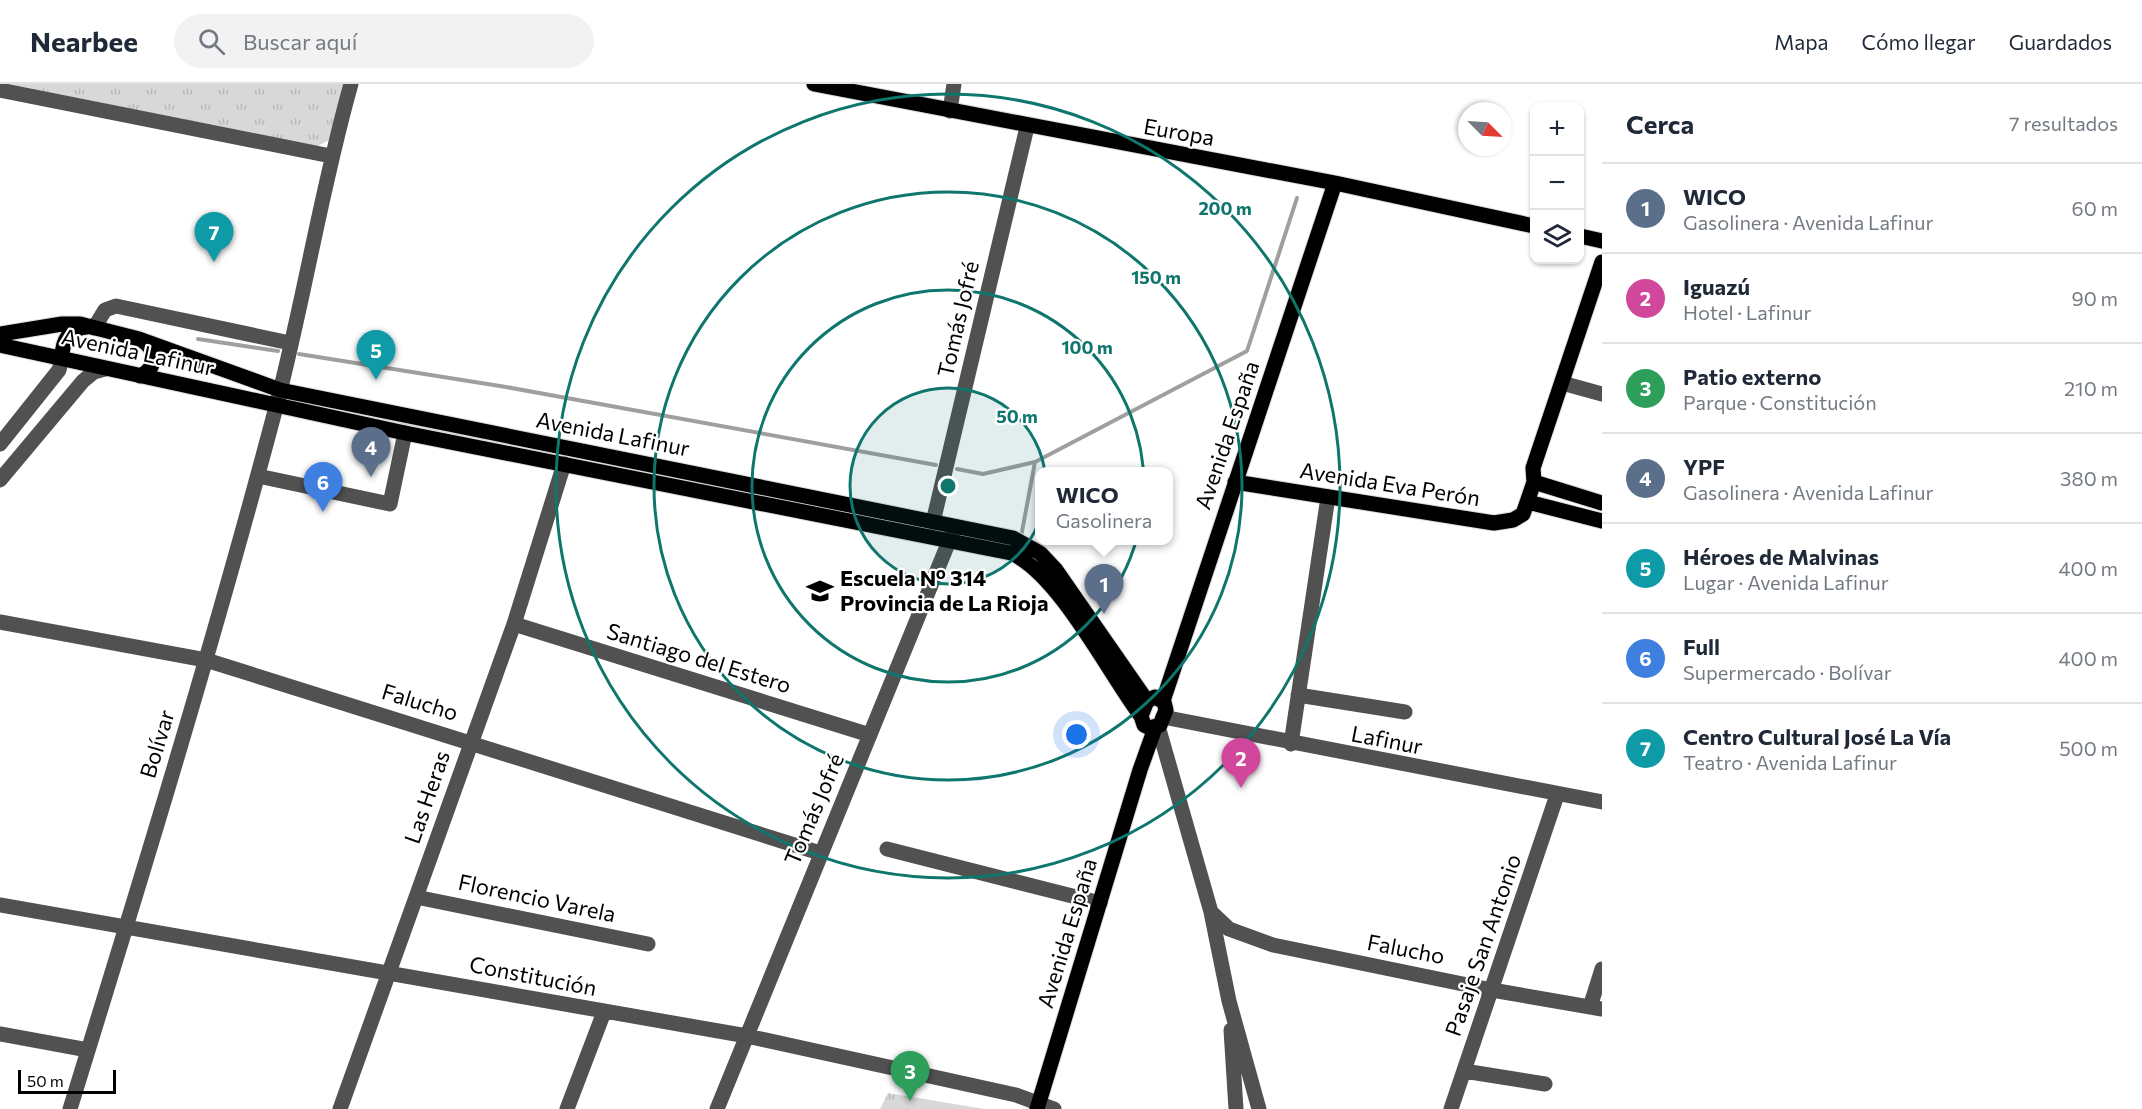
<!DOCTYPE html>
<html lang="es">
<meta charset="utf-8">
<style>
body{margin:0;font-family:Commissioner,sans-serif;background:#f2f2f3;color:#1f2937}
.controls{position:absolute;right:18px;top:18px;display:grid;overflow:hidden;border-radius:12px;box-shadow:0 2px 4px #0004}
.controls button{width:54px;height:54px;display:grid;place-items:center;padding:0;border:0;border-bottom:2px solid #e0e1e3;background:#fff;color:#1f2937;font:30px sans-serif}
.compass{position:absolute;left:1458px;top:18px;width:54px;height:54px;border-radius:50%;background:#fff;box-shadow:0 2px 4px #0004;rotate:114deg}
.scale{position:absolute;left:18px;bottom:15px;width:98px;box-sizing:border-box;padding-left:6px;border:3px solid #000;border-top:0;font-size:16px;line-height:21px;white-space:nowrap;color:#000;-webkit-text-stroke:4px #fff;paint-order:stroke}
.you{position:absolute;left:1077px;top:651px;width:21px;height:21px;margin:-15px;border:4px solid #fff;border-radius:50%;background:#1a73e8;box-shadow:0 0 0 9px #1a73e833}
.badge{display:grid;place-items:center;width:39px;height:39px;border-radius:50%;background:#7c3aed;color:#fff;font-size:20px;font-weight:700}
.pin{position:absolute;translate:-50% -50px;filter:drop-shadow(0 2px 3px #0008)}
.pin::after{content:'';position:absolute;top:32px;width:21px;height:18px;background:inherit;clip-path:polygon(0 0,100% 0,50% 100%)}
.popup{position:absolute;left:1035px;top:383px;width:138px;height:78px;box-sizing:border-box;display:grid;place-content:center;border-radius:12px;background:#fff;filter:drop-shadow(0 2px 4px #0005);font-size:20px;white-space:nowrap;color:#747a83}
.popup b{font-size:22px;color:#1f2937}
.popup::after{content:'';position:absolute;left:50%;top:100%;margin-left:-12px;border:12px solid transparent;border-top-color:#fff}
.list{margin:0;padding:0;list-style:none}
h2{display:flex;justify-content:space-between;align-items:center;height:78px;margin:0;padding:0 24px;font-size:26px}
h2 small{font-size:20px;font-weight:400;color:#747a83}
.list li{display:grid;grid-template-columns:39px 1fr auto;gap:18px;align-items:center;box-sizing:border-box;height:90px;padding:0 24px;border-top:2px solid #e0e1e3}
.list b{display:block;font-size:22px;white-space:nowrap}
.list p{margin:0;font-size:20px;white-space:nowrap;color:#747a83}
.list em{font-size:20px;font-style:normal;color:#747a83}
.icon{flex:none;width:33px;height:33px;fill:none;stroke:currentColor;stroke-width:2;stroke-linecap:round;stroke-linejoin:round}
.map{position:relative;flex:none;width:1602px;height:1025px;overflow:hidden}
header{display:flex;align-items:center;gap:36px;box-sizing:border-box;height:84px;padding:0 30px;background:#fff;border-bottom:2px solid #e0e1e3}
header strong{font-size:28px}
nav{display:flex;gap:33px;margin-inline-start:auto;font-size:21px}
.search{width:420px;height:54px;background:#f2f2f3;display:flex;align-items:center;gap:15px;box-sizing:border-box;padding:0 21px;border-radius:33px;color:#747a83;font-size:22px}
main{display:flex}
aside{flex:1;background:#fff}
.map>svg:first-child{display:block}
</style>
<header>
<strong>Nearbee</strong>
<div class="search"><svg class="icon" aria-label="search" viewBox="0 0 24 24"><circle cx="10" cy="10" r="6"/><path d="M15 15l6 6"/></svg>Buscar aquí</div>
<nav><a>Mapa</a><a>Cómo llegar</a><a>Guardados</a></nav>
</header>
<main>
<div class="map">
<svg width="1602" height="1025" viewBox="0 0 1602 1025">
<defs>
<pattern id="grass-tufts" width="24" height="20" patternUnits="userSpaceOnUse" patternTransform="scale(1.5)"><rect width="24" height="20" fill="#d8d8d8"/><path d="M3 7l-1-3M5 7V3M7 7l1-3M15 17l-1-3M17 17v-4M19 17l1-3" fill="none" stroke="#b8b8b8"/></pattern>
</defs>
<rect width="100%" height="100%" fill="#fff"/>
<!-- grass -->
<path fill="url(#grass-tufts)" d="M10,0H345L329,56L316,63Z
M294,317L558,370L557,373L293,319Z
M574,373L942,444L941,449L572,376Z
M888,1009L984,1025H880Z"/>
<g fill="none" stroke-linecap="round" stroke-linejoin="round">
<!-- stream -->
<path stroke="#9f9f9f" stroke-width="4" d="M198,255L278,267
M299,270L506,303L936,381
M957,385L983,390L1035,378L1247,267L1297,114
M1021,453L1035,378"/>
<defs>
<path id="major" d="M814,0L1335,99L1534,142
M1580,152L1602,157
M0,250L62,240H80L139,255L280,306L1013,454L1040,469L1056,486L1147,617
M0,261L405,349L1011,469C1059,490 1108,588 1141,632
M62,274C62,257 69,244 87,243
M140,292C157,284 157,267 143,257
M1235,398L1494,439L1513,436L1523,430L1534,398L1533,384L1602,178
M1534,398L1602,419
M1528,418L1602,437
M1155,613L1164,618L1166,626L1160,641L1150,644L1144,641L1141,632L1147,617Z
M1163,617L1335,99
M1037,1025L1140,686L1155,644"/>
</defs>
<!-- major casing -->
<use href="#major" stroke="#dbdbdb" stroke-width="17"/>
<!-- minor -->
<path stroke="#515151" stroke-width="15" d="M0,6L331,72
M950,27L954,0
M94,244L105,226L116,222L290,259
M1562,299L1602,310
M0,360L59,286L62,274
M258,392L390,420L405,349
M0,396L83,297L94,288L105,285
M933,438L1027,43
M0,538L206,576L820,769
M514,540L870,651
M1298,611L1405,628
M1163,633L1602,718
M1158,642L1211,828L1229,917L1259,1025
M1291,660L1328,413
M887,765L1100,819
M416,813L648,860
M0,821L747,952L1016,1011L1054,1025
M1211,828L1229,845L1273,861L1492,906L1602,925
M1590,923L1602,885
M1231,946L1236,1025
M0,950L88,966
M1464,987L1545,1000
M70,1025C142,792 214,558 276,323C304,216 321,106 351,0
M340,1025L514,540L564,380
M567,1025L604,928
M717,1025L954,445
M1451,1025L1557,711"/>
<!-- major -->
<use href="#major" stroke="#000" stroke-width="15"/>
</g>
<!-- distance rings -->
<circle cx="948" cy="402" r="98" fill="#0f766e" fill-opacity=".12"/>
<g fill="none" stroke="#0f766e" stroke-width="3">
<circle cx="948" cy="402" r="98"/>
<circle cx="948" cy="402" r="196"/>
<circle cx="948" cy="402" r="294"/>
<circle cx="948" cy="402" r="392"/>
</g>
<!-- icons -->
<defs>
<symbol id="school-bare" viewBox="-9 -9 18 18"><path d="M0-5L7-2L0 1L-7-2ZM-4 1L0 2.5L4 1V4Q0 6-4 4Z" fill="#000" stroke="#fff" stroke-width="2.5" paint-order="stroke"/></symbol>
</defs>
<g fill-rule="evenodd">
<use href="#school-bare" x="801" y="488" width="38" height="38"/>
</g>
<g text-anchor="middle" stroke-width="4.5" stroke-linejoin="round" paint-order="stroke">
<!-- street labels -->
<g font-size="22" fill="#000" stroke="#fff">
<text transform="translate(1179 48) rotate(10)" y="8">Europa</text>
<text transform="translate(958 235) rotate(-77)" y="8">Tomás Jofré</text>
<text transform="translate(138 268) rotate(12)" y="8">Avenida Lafinur</text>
<text transform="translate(613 350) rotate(11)" y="8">Avenida Lafinur</text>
<text transform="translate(1227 351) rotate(-71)" y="8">Avenida España</text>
<text transform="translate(1390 400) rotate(9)" y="8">Avenida Eva Perón</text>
<text transform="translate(699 574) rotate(17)" y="8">Santiago del Estero</text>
<text transform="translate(420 618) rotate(17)" y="8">Falucho</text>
<text transform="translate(1387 656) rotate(11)" y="8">Lafinur</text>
<text transform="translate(157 660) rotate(-73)" y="8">Bolívar</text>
<text transform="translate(427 713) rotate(-71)" y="8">Las Heras</text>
<text transform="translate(814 725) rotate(-67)" y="8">Tomás Jofré</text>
<text transform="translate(537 814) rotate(12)" y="8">Florencio Varela</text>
<text transform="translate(1067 849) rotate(-73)" y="8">Avenida España</text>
<text transform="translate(1483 861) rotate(-71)" y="8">Pasaje San Antonio</text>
<text transform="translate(1406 865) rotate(11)" y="8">Falucho</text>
<text transform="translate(533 892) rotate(11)" y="8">Constitución</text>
</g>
<!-- poi labels -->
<g font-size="22" font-weight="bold" fill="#000" stroke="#fff" text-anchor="start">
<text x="840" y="502">Escuela Nº 314<tspan x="840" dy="25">Provincia de La Rioja</tspan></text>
</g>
</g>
<circle cx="948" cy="402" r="9" fill="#0f766e" stroke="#fff" stroke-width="3"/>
<g font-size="18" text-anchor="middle" font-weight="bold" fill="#0f766e" stroke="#fff" stroke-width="4.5" stroke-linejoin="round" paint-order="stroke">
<text x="1225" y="131">200 m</text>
<text x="1156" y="200">150 m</text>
<text x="1087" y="270">100 m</text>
<text x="1017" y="339">50 m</text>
</g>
</svg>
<div class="controls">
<button>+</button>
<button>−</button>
<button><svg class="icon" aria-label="layers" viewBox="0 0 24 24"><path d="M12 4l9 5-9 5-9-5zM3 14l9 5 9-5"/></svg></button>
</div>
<svg class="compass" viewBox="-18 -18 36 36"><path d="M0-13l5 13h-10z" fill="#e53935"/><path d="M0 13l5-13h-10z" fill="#747a83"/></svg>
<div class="scale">50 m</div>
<div class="you"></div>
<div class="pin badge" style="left:1104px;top:530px;background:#5c6f8a">1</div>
<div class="popup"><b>WICO</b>Gasolinera</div>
<div class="pin badge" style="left:1241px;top:704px;background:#d1479c">2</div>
<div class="pin badge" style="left:910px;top:1017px;background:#2e9e5b">3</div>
<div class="pin badge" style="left:371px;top:393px;background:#5c6f8a">4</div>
<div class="pin badge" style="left:376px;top:296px;background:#0f9aa8">5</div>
<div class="pin badge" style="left:323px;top:428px;background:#3f7fe0">6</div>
<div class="pin badge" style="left:214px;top:178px;background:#0f9aa8">7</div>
</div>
<aside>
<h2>Cerca<small>7 resultados</small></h2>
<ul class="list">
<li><span class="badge" style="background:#5c6f8a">1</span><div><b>WICO</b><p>Gasolinera · Avenida Lafinur</p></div><em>60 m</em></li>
<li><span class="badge" style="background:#d1479c">2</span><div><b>Iguazú</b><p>Hotel · Lafinur</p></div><em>90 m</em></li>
<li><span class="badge" style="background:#2e9e5b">3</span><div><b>Patio externo</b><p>Parque · Constitución</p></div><em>210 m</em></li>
<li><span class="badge" style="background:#5c6f8a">4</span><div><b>YPF</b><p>Gasolinera · Avenida Lafinur</p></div><em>380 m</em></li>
<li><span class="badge" style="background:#0f9aa8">5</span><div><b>Héroes de Malvinas</b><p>Lugar · Avenida Lafinur</p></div><em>400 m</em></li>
<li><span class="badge" style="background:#3f7fe0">6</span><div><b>Full</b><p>Supermercado · Bolívar</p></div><em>400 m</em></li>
<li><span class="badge" style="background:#0f9aa8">7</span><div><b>Centro Cultural José La Vía</b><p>Teatro · Avenida Lafinur</p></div><em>500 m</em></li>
</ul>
</aside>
</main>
